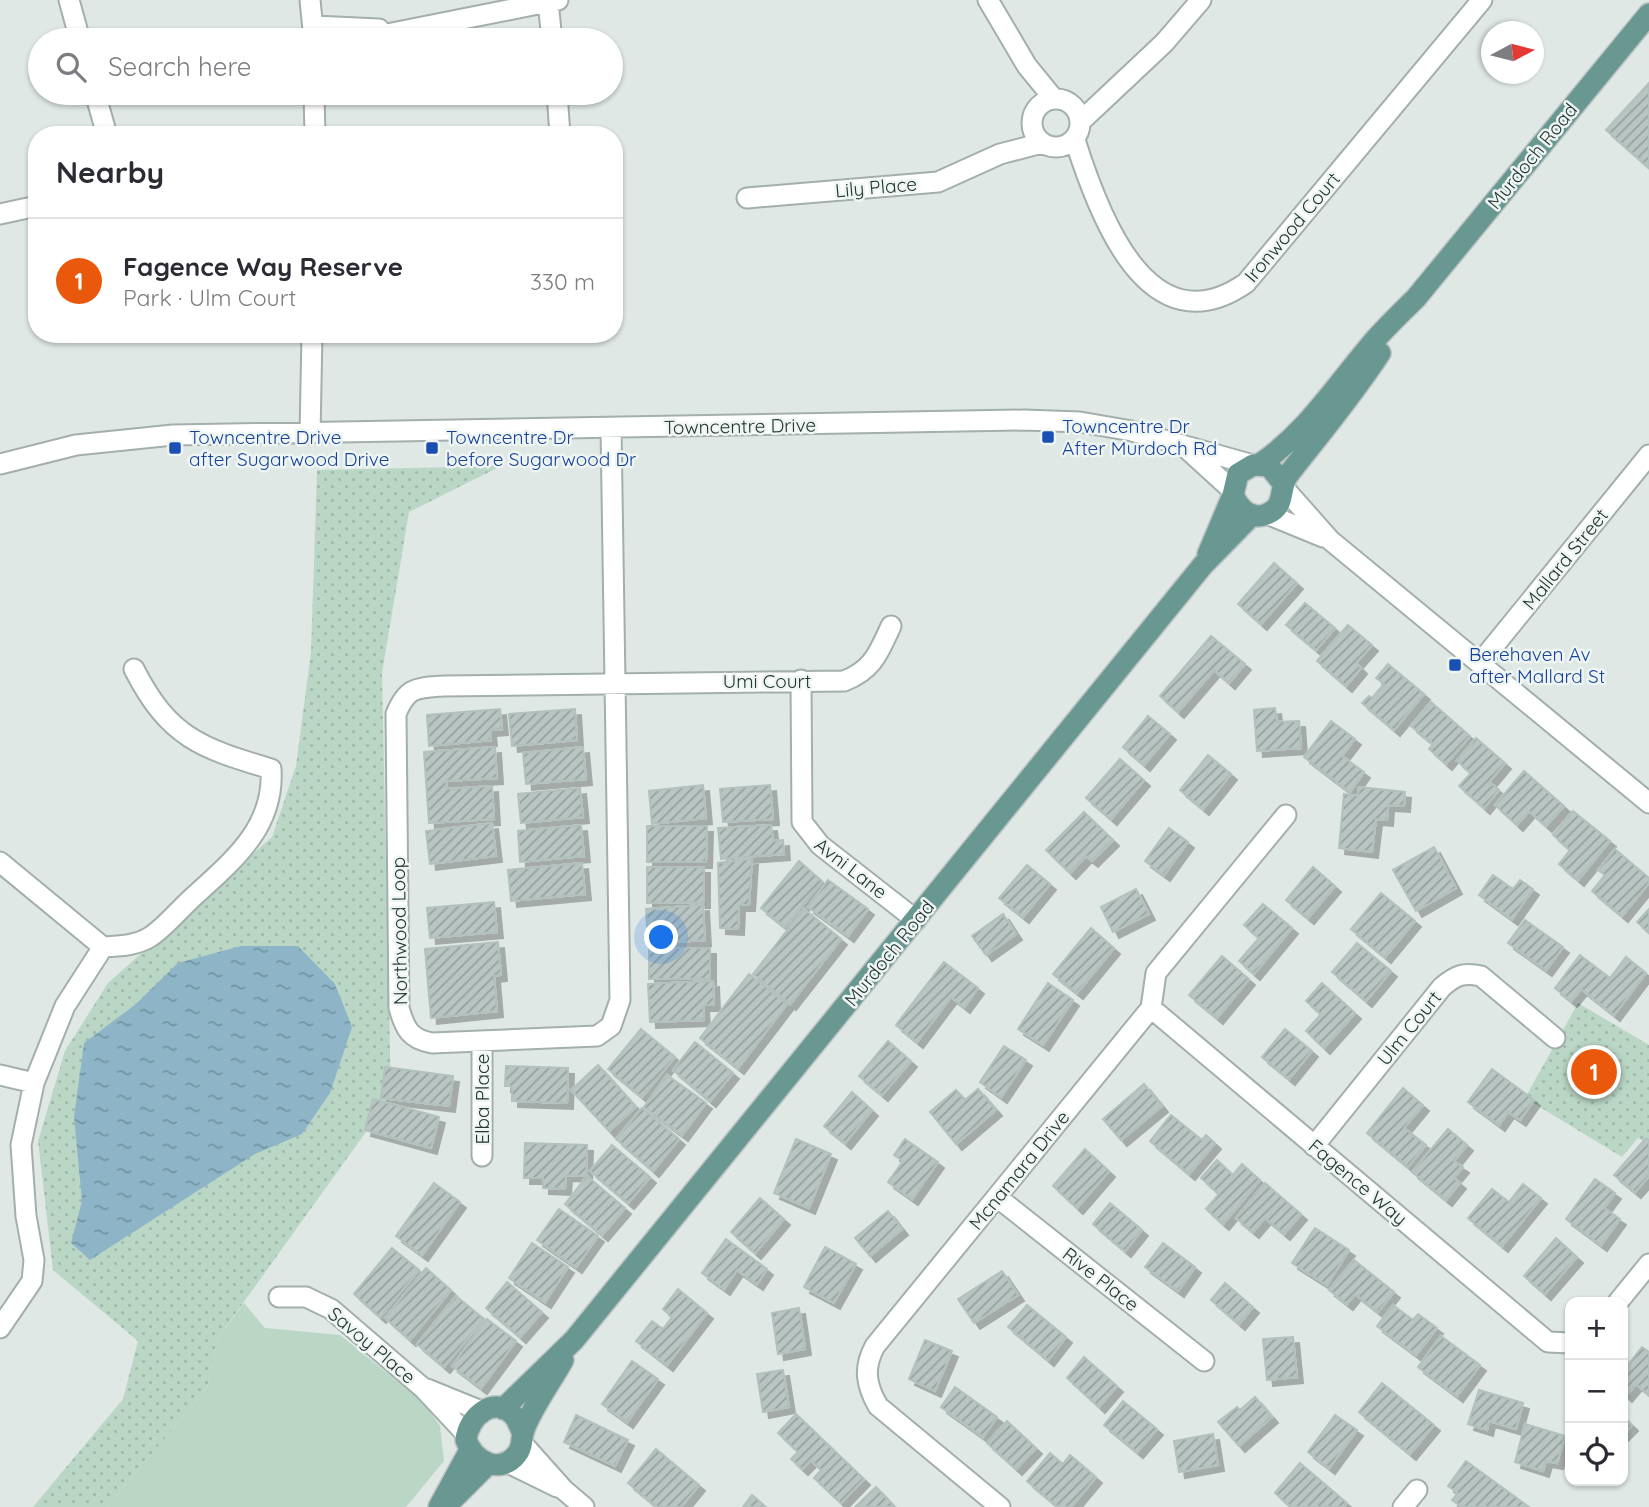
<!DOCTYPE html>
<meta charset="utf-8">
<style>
body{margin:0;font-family:Quicksand,sans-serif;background:#f7f7f7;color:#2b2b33}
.controls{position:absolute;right:21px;bottom:21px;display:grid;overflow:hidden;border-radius:14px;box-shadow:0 2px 5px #0004}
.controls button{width:63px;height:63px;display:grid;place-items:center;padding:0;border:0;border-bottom:2px solid #e1e1e2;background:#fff;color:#2b2b33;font:35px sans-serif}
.compass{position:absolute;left:1481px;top:21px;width:63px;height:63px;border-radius:50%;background:#fff;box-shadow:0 2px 5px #0004;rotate:83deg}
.you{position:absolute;left:662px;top:938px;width:24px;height:24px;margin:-18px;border:5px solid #fff;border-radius:50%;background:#1a73e8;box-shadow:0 0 0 10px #1a73e833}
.badge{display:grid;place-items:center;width:46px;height:46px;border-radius:50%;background:#ea580c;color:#fff;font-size:23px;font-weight:700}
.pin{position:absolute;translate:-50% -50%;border:4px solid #fff;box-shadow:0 2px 7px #0006}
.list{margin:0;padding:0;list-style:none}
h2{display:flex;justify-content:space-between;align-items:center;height:91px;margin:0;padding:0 28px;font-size:30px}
h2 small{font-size:23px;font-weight:400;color:#7c7c81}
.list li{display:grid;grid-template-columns:46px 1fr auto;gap:21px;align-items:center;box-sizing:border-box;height:126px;padding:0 28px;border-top:2px solid #e1e1e2}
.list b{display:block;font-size:26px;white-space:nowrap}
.list p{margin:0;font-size:23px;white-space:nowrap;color:#7c7c81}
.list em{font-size:23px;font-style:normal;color:#7c7c81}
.icon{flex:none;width:38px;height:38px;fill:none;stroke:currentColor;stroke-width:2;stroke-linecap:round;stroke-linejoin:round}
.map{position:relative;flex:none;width:1649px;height:1507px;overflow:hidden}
.search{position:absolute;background:#fff;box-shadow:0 2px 5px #0004;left:28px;top:28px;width:595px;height:77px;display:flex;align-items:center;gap:18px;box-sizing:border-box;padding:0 24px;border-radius:38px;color:#7c7c81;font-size:26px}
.panel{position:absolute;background:#fff;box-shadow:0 2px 5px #0004;left:28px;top:126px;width:595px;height:217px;border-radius:28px}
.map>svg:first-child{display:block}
</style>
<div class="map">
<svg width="1649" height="1507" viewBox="0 0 1649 1507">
<defs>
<pattern id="park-dots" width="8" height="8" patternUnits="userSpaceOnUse" patternTransform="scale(1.75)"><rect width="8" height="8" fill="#bad7c6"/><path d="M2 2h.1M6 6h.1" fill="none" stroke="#a0b9ab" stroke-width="1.8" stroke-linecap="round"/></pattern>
<pattern id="water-ripples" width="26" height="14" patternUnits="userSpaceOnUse" patternTransform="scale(1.75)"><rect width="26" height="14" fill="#8db5c7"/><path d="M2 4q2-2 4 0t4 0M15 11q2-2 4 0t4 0" fill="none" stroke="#7394a2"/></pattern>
<pattern id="building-hatch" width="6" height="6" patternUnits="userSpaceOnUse" patternTransform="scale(1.75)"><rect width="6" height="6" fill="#b8c5c2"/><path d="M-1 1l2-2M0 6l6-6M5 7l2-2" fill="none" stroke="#95a19e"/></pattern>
<filter id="shadow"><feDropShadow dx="6" dy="6" stdDeviation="0" flood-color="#0004"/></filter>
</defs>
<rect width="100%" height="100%" fill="#dfe8e5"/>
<!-- green -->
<path fill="#bad7c6" d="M244,1303L265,1328L340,1335L423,1402L440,1426L444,1461L406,1507H107L207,1388L218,1338Z"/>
<!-- park -->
<path fill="url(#park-dots)" d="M501,466L409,512L382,673L391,1097L218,1338L207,1388L107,1507H33L123,1399L138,1341L53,1270L38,1141L65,1051L108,983L272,837L296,766L311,652L317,470Z
M1578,1003L1649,1045V1144L1638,1138L1622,1157L1525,1098Z"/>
<!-- water -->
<path fill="url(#water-ripples)" d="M241,946H298L335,984L352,1027L330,1093L302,1134L255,1154L90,1260L71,1243L82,1201L74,1117L84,1043L136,1004L178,963Z"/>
<!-- building -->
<path fill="url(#building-hatch)" stroke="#b2c1bd" stroke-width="2" filter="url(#shadow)" d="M1649,83V168L1606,130Z
M1274,563L1297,583L1261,624L1238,604Z
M1305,603L1335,628L1316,650L1286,625Z
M1348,625L1372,645L1356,663L1361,668L1346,686L1317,661Z
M1211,636L1245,664L1229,683L1214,670L1178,712L1160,696Z
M1388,664L1424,694L1394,730L1362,703L1369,696L1372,698L1384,684L1376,678Z
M1431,702L1470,736L1446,764L1429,749L1433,744L1411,726Z
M1275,708L1277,722L1299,721L1301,748L1257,751L1254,710Z
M500,709L502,729L490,730L491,740L429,746L427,715Z
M575,709L577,740L512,746L509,714Z
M1148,716L1170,734L1144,765L1123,747Z
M1331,721L1355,739L1342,756L1364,772L1350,792L1304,757Z
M1476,738L1505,763L1489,782L1499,790L1484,808L1459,786L1471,773L1457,761Z
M495,747L497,778L446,781L447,789L492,786L494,819L429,823L424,752Z
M583,747L586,779L526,784L523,753Z
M1208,755L1231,774L1203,809L1180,790Z
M1120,759L1144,780L1111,819L1086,798Z
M1524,771L1564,806L1546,826L1529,811L1517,825L1495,805Z
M703,785L706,818L652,824L649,791Z
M770,785L773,819L723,822L720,789Z
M1359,787L1405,792L1404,806L1388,805L1387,820L1376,819L1372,852L1339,848L1344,794L1358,796Z
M580,788L583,817L521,823L518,794Z
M1573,811L1610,841L1578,880L1559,864L1570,850L1553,835Z
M1084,812L1113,840L1092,861L1086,856L1070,873L1046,850Z
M492,823L496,856L430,864L426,831Z
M581,825L584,856L520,862L518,831Z
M771,825L773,841L783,840L784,854L721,859L718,828Z
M647,826H707L706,862H647Z
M1169,828L1188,842L1164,875L1145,861Z
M1434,847L1456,888L1416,911L1393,870Z
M1615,849L1649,878V883L1622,916L1592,891L1605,875L1598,870Z
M752,859L749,905H739L738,929L720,928L718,863Z
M799,861L822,881L785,927L761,908Z
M582,863L585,894L511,901L508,870Z
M1027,865L1050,884L1023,917L999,898Z
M647,867H704V902L647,903Z
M1313,867L1335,886L1308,918L1286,900Z
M1493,875L1513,889L1520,880L1533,889L1512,919L1479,895Z
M828,880L868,909L848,936L808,907Z
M1136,889L1149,914L1113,932L1101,907Z
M1381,893L1415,921L1385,957L1351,929Z
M494,902L497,932L430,938L427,908Z
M1263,904L1292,928L1254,974L1239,961L1259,938L1244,925Z
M703,905L705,940L648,944L646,909Z
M804,909L841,939L790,1004L753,974Z
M1649,909V933L1637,922Z
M1003,914L1016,934L986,955L972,936Z
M1525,920L1563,947L1546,970L1508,943Z
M1091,928L1114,948L1077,993L1053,974Z
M498,942L501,975L494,976L497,1011L431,1018L425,949Z
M1357,943L1391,971L1366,1001L1332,972Z
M649,948H710V979H649Z
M1580,955L1610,978L1626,957L1646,973L1614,1015L1581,989L1571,1001L1555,988Z
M1222,956L1249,979L1217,1018L1189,995Z
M944,962L978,988L964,1007L951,997L917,1042L896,1025Z
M749,974L787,1004L738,1068L700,1038Z
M713,981L714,1005H703L704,1020L650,1022L648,984Z
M1048,983L1073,1000L1043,1045L1018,1029Z
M1322,983L1355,1013L1324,1048L1306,1031L1321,1014L1306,1001Z
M641,1029L675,1057L642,1097L608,1069Z
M1285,1029L1312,1051L1289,1079L1262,1057Z
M888,1041L911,1061L882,1095L859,1076Z
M695,1042L733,1073L710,1101L673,1070Z
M1004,1046L1026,1060L1001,1097L980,1082Z
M598,1065L636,1107L609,1131L571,1090Z
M506,1066L568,1068L567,1103L512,1101V1086H505Z
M385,1067L453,1076L449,1106L381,1098Z
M1492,1069L1534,1100L1520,1120L1508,1112L1499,1125L1468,1102Z
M667,1075L706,1103L682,1135L644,1107Z
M1144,1084L1162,1106L1121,1140L1103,1119Z
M1403,1088L1423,1105L1404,1128L1426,1145L1408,1167L1367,1133Z
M978,1089L996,1110L956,1144L930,1112L956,1090L965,1100Z
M852,1092L872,1110L845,1143L824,1126Z
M373,1099L439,1117L431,1148L365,1130Z
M642,1108L679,1139L653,1171L616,1139Z
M1171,1115L1202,1140L1206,1135L1215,1143L1189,1174L1150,1141Z
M1448,1129L1467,1145L1454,1161L1463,1167L1454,1178L1460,1183L1446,1200L1412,1172Z
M1646,1138L1649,1140V1176L1635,1192L1614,1175Z
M796,1139L831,1154L809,1208L774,1193Z
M905,1139L938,1162L912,1199L888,1182L903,1161L894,1155Z
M525,1143L587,1145L586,1176L566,1175L565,1189L543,1188V1178H524Z
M612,1145L650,1177L628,1203L590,1171Z
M1085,1149L1109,1171L1077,1208L1053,1186Z
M1217,1160L1233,1175L1242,1164L1260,1180L1223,1224L1206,1209L1219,1194L1201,1178Z
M587,1176L625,1208L602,1235L565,1204Z
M1595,1179L1615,1193L1604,1208L1620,1219L1601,1245L1566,1219Z
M434,1183L460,1202L422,1255L396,1236Z
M1265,1183L1301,1214L1284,1234L1265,1218L1253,1232L1236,1218Z
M1523,1184L1541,1198L1502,1246L1468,1218L1492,1189L1509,1202Z
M760,1198L784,1219L755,1253L731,1232Z
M1110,1203L1142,1230L1125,1251L1093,1224Z
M559,1209L598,1236L576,1267L537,1240Z
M888,1211L902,1229L870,1256L855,1238Z
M1315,1228L1349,1250L1327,1285L1292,1263Z
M1556,1238L1577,1257L1545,1294L1524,1276Z
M726,1239L767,1269L757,1284L737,1270L724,1289L702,1273Z
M532,1243L568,1267L545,1302L509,1278Z
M1163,1243L1195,1267L1178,1291L1145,1267Z
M825,1247L856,1264L834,1303L804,1287Z
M392,1248L419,1270L380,1317L354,1294Z
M1354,1260L1394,1292L1378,1312L1355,1294L1347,1304L1329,1290Z
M426,1268L451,1290L410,1340L385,1318Z
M1002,1271L1018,1295L974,1323L958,1299Z
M507,1282L542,1312L520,1337L486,1308Z
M1225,1283L1253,1307L1239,1324L1211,1300Z
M678,1289L707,1313L667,1365L636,1341L652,1321L663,1329L672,1317L663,1309Z
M456,1296L484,1319L444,1367L417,1344Z
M1027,1305L1066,1337L1048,1360L1008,1327Z
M1393,1305L1413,1320L1418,1314L1437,1328L1416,1355L1377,1326Z
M799,1308L805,1349L778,1354L772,1313Z
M487,1319L516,1341L481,1388L452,1366Z
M1441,1336L1480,1365L1457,1396L1418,1367Z
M1293,1337L1297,1377L1267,1380L1263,1339Z
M925,1340L952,1351L935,1391L909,1379Z
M1642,1347L1649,1352V1395L1636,1384L1626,1396L1623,1393V1371Z
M1084,1357L1117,1386L1099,1407L1067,1378Z
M632,1361L658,1379L627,1422L602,1404Z
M783,1370L789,1407L763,1412L757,1374Z
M1382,1383L1434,1425L1410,1454L1359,1412Z
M955,1387L997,1417L983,1437L941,1407Z
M1479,1390L1523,1403L1516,1429L1489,1421L1487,1430L1468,1424Z
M1255,1397L1272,1417L1239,1446L1218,1422L1237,1407L1240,1410Z
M1123,1401L1157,1429L1137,1452L1104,1425Z
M796,1414L864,1479L841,1503L814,1478L821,1470L811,1460L802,1469L791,1459L798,1452L778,1433Z
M576,1415L628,1440L615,1466L564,1442Z
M1335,1415L1357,1430L1329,1468L1308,1452Z
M1623,1416L1632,1425L1623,1434Z
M1007,1421L1036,1448L1016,1469L987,1443Z
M1525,1424L1565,1436L1557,1463L1546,1461L1543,1471L1515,1462Z
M1213,1434L1218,1465L1179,1472L1174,1441Z
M656,1449L699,1485L681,1507H657L628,1483Z
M1050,1453L1063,1464L1070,1455L1096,1477L1071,1507H1058L1027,1481Z
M1466,1461L1529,1507H1462L1452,1500L1458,1493L1448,1486Z
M1300,1463L1347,1503L1343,1507H1291L1275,1493Z
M876,1487L895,1507H855Z
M752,1495L766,1507H743Z"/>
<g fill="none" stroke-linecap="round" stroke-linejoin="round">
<defs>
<path id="minor" d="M69,0L80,40
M310,0L314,40
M988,0L1027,66L1054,99
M548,2L552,40
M314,26L379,29
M357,40L558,0
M95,93L107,135
M314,93L315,135
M557,93L560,135
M1032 123a24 24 0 1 1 48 0a24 24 0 1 1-48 0Z
M1081,121L1164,43L1201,0
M1075,140C1098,213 1148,351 1246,283L1482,0
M747,198L938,182L1000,154L1042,143
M0,214L37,206
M611,428L620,1000L611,1026L597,1036L432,1043C410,1039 405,1029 399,1008L396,714C407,687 416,688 443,686L844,681C873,670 879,652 891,626
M310,434L312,334
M1186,448L1232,490
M0,464L76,445L173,435L1024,420L1080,422L1132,431L1253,465
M1284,488L1330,540L1649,803
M1267,514L1323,537
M1480,663L1649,455
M801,680L802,822L820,845L916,920
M0,862L103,947C120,946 135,946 150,937C164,928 177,912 190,900C230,863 275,829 271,769C201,748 169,738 134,669
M1151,1008L1548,1342L1570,1343
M482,1041V1156
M0,1075L34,1083
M1314,1146L1442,987C1456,975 1464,972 1481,976L1555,1038
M997,1197L1204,1361
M279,1297H306L331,1309L423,1388L467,1435
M1618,1302L1649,1264
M0,1328L32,1281L34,1260L26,1216L21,1145L34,1083L65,1006L103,947
M427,1389L481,1411
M522,1443L564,1490L584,1507
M506,1462L557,1487
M1000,1507L878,1406C866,1385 863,1368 875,1346L1151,1008L1156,973L1286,815
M1403,1507L1417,1490"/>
<path id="major" d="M1260,464C1307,432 1337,384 1374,341C1387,326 1402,312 1416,298L1649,14
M1282,482L1269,466L1253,465L1238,474L1233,495C1239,508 1251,521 1267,514C1287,506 1278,488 1288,475C1320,434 1352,396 1380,353
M1208,554L1233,495
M503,1409L574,1340L1203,565L1252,515
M523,1433C520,1428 518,1421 515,1417C495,1393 468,1417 466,1440C474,1461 500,1476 517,1454C523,1447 521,1440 523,1433C528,1413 553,1379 563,1360
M450,1502L488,1464
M439,1507L470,1450"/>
</defs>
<!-- minor casing -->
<use href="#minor" stroke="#a3afac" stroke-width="23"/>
<!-- major casing -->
<use href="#major" stroke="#bdc3c2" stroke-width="24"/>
<!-- minor -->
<use href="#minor" stroke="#fff" stroke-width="19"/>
<!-- major -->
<use href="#major" stroke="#699893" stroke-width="21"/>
</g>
<!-- markers -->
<g fill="#1a4fb4" stroke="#eff5f3" stroke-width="2.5">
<rect x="1041" y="430" width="14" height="14" rx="3.5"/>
<rect x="168" y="441" width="14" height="14" rx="3.5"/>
<rect x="425" y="441" width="14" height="14" rx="3.5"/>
<rect x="1448" y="658" width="14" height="14" rx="3.5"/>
</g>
<g text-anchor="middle" stroke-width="5" stroke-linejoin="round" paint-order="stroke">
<!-- street labels -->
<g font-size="19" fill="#223633" stroke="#eff5f3">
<text transform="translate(1532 156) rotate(-51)" y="7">Murdoch Road</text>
<text transform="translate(876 187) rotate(-5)" y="7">Lily Place</text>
<text transform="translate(1292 227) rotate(-50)" y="7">Ironwood Court</text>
<text transform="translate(740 426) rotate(-1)" y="7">Towncentre Drive</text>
<text transform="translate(1565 559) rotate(-51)" y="7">Mallard Street</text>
<text x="767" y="688">Umi Court</text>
<text transform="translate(851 868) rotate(38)" y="7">Avni Lane</text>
<text transform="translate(399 931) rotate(-91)" y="7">Northwood Loop</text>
<text transform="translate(889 953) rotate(-51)" y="7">Murdoch Road</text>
<text transform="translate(1409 1028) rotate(-51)" y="7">Ulm Court</text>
<text transform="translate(482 1099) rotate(-90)" y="7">Elba Place</text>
<text transform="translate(1019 1170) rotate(-51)" y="7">Mcnamara Drive</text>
<text transform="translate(1358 1182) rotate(40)" y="7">Fagence Way</text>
<text transform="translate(1101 1279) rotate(38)" y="7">Rive Place</text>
<text transform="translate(372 1345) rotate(40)" y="7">Savoy Place</text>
</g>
<!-- transit labels -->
<g font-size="19" fill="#164399" stroke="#eff5f3" text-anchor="start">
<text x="1062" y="433">Towncentre Dr<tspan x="1062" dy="22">After Murdoch Rd</tspan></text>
<text x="189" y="444">Towncentre Drive<tspan x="189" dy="22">after Sugarwood Drive</tspan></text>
<text x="446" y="444">Towncentre Dr<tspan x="446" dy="22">before Sugarwood Dr</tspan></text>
<text x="1469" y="661">Berehaven Av<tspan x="1469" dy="22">after Mallard St</tspan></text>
</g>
</g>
</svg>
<div class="controls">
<button>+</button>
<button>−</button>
<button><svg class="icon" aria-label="locate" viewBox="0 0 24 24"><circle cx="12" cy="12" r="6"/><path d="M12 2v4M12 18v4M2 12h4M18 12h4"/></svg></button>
</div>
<svg class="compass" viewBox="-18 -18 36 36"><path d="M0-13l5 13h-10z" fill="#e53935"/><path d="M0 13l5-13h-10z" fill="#7c7c81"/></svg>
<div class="you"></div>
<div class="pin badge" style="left:1594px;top:1072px">1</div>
<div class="search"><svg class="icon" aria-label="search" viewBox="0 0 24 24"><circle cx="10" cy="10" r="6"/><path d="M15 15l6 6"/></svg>Search here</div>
<section class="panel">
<h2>Nearby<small></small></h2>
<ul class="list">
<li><span class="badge">1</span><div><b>Fagence Way Reserve</b><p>Park · Ulm Court</p></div><em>330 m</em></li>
</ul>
</section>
</div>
